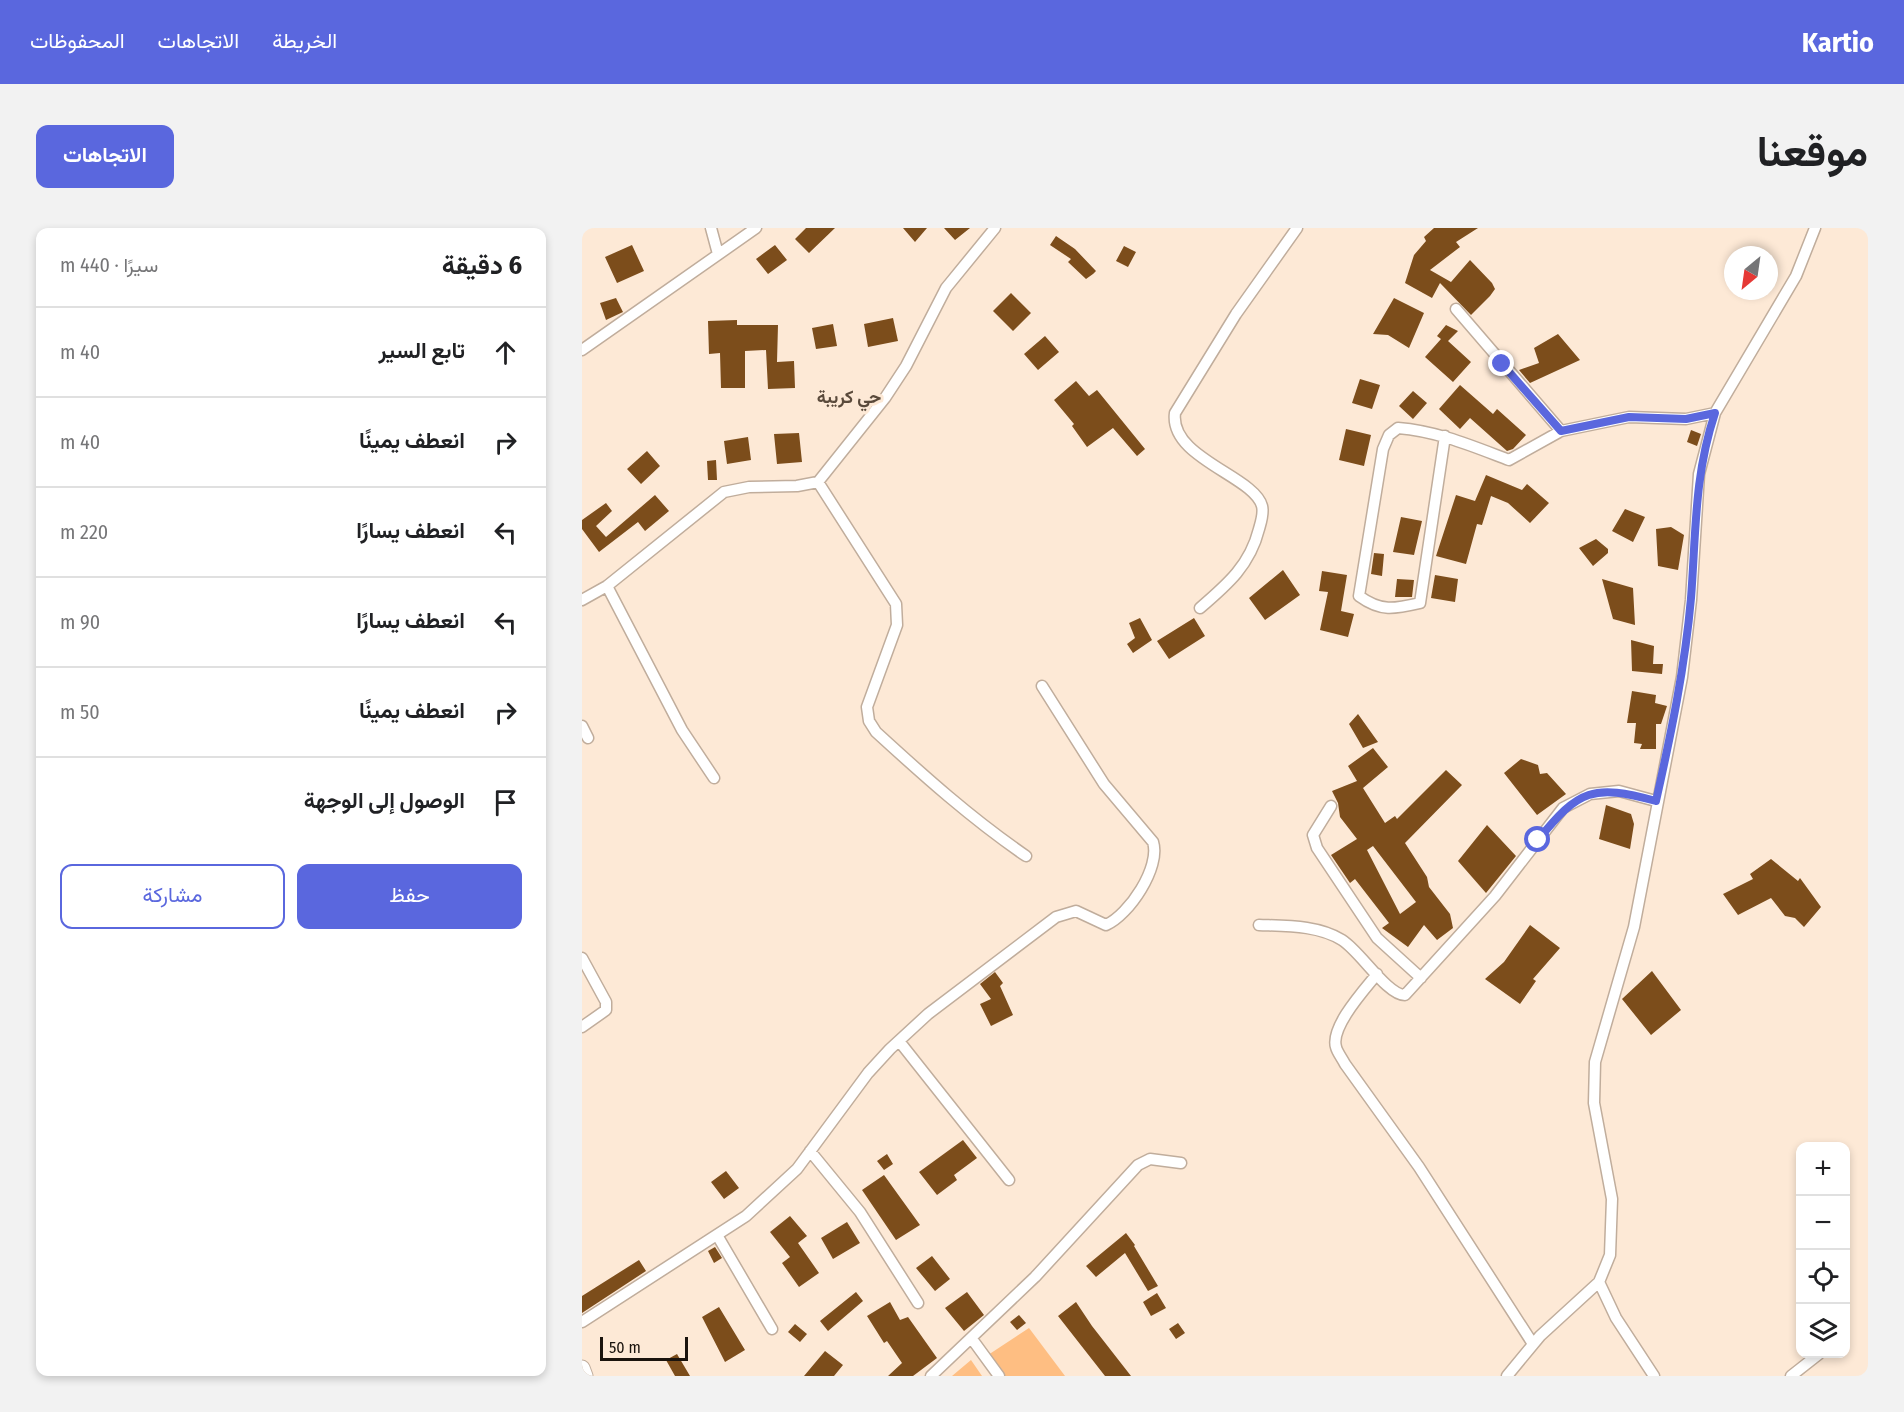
<!DOCTYPE html>
<html lang="ar">
<meta charset="utf-8">
<style>
body{margin:0;font-family:"Fira Sans Condensed",Vazirmatn,sans-serif;background:#f2f2f2;color:#202124;direction:rtl}
.controls{position:absolute;right:18px;bottom:18px;display:grid;overflow:hidden;border-radius:12px;box-shadow:0 3px 9px #0003}
.controls button{width:54px;height:54px;display:grid;place-items:center;padding:0;border:0;border-bottom:2px solid #e0e0e0;background:#fff;color:#202124;font:30px sans-serif}
.compass{position:absolute;left:1142px;top:18px;width:54px;height:54px;border-radius:50%;background:#fff;box-shadow:0 3px 9px #0003;rotate:209deg}
.scale{position:absolute;left:18px;bottom:15px;width:88px;box-sizing:border-box;padding-left:6px;border:3px solid #1a130d;border-top:0;font-size:16px;line-height:21px;white-space:nowrap;color:#1a130d;-webkit-text-stroke:4px #fde9d6;paint-order:stroke}
.stop{position:absolute;width:18px;height:18px;margin:-14px;border:4px solid #5a67de;border-radius:50%;background:#fff}
.stop.end{background:#5a67de;border-color:#fff;box-shadow:0 2px 6px #0008}
.list{margin:0;padding:0;list-style:none}
h2{display:flex;justify-content:space-between;align-items:center;height:78px;margin:0;padding:0 24px;font-size:26px}
h2 small{font-size:20px;font-weight:400;color:#757577}
.list li{display:grid;grid-template-columns:39px 1fr auto;gap:18px;align-items:center;box-sizing:border-box;height:90px;padding:0 24px;border-top:2px solid #e0e0e0}
.list b{display:block;font-size:22px;white-space:nowrap}
.list em{font-size:20px;font-style:normal;color:#757577}
.actions{display:flex;gap:12px;padding:18px 24px}
.actions a{flex:1;padding:14px 0;border:2px solid #5a67de;border-radius:12px;text-align:center;font-size:21px;color:#5a67de}
.actions .main{background:#5a67de;color:#fff}
.icon{flex:none;width:33px;height:33px;fill:none;stroke:currentColor;stroke-width:2;stroke-linecap:round;stroke-linejoin:round}
.map{position:relative;flex:none;width:1286px;height:1148px;overflow:hidden;direction:ltr;border-radius:12px}
header{display:flex;align-items:center;gap:36px;box-sizing:border-box;height:84px;padding:0 30px;background:#5a67de;color:#fff}
header strong{font-size:28px}
nav{display:flex;gap:33px;margin-inline-start:auto;font-size:21px}
.intro{display:flex;align-items:center;justify-content:space-between;box-sizing:border-box;height:144px;padding:0 36px}
h1{margin:0;font-size:42px}
.button{padding:15px 27px;border-radius:12px;background:#5a67de;color:#fff;font-size:21px;font-weight:700}
main{display:flex;gap:36px;padding:0 36px}
aside{flex:1;background:#fff;border-radius:12px;box-shadow:0 3px 9px #0003}
.map>svg:first-child{display:block}
</style>
<header>
<strong>Kartio</strong>
<nav><a>الخريطة</a><a>الاتجاهات</a><a>المحفوظات</a></nav>
</header>
<div class="intro"><h1>موقعنا</h1><a class="button">الاتجاهات</a></div>
<main>
<div class="map">
<svg width="1286" height="1148" viewBox="0 0 1286 1148">
<rect width="100%" height="100%" fill="#fde9d6"/>
<!-- green -->
<path fill="#febe82" d="M447,1100L483,1148H421L406,1127Z
M389,1132L400,1148H370Z"/>
<!-- building -->
<path fill="#7c4d1b" fill-rule="evenodd" d="M224,0H253L227,25L213,11Z
M321,0H345L333,14Z
M362,0H388L373,12Z
M852,0H896L874,14L878,19L848,42L869,54L888,32L910,55L913,61L908,68L889,87L858,55L850,70L823,55L832,27L844,13L842,9Z
M474,8L493,21L514,43L511,46L504,51L486,34L489,31L468,17Z
M50,17L62,43L35,55L23,29Z
M193,17L205,32L186,46L174,31Z
M542,18L554,24L546,39L534,33Z
M429,65L449,85L431,103L411,83Z
M34,70L41,84L24,92L18,75Z
M812,70L842,85L827,120L806,107L791,106Z
M311,90L316,113L286,119L282,96Z
M155,92V97H196L195,134L212,133L213,160L186,161L184,122L163,123V160H139L138,125L127,126L126,93Z
M251,96L255,118L234,121L230,100Z
M864,97L876,103L866,113L889,134L871,154L843,129L859,111L855,108Z
M976,106L998,132L948,155L937,142L957,135L952,120Z
M463,108L477,124L456,142L442,126Z
M778,151L798,157L790,181L770,175Z
M494,153L507,168L515,162L563,221L555,228L531,200L505,219L490,198L492,196L472,172Z
M878,157L911,186L915,181L944,207L931,221L925,223L888,190L878,201L857,181Z
M831,163L845,175L831,191L817,178Z
M764,201L789,207L782,238L757,232Z
M1109,202L1119,206L1115,218L1105,214Z
M217,205L220,234L195,236L192,206Z
M166,209L169,232L145,236L142,213Z
M65,223L78,238L59,256L45,241Z
M134,232L135,252H126L125,233Z
M904,247L940,262L945,256L967,275L948,295L926,275L909,268L900,297L895,296L884,336L854,328L874,267L893,273Z
M73,267L87,283L63,303L56,294L17,324L0,301V292L24,275L30,283L14,298L24,309Z
M1043,281L1063,289L1051,314L1030,303Z
M819,289L840,293L832,327L811,324Z
M1089,299L1102,307L1096,342L1076,338L1074,301Z
M1014,311L1026,321V325L1011,338L997,320Z
M792,325L802,326L800,348L789,346Z
M701,342L718,367L683,392L667,370Z
M740,343L765,347L759,383L772,386L766,409L738,402L746,364L737,363Z
M853,347L876,351L873,374L849,370Z
M815,351L832,352L830,369H813Z
M1020,351L1051,360L1053,397L1031,391Z
M558,390L570,412L551,425L545,416L553,410L547,395Z
M612,390L623,408L587,431L575,413Z
M1049,412L1072,418L1071,436H1081L1080,446L1050,443Z
M1050,463L1074,467L1073,475L1085,478L1079,496H1074V521H1058L1060,516L1052,515L1054,495H1045Z
M776,486L796,514L781,520L767,496Z
M791,520L806,539L781,560L803,595L813,588L815,591L864,542L880,557L823,615L845,649L847,659L868,686L871,700L855,712L842,697L826,719L800,700L807,695L773,651L768,655L749,627L775,611L758,589L756,575L750,563L775,553L766,538ZM791,618L834,674L818,686L785,622Z
M939,531L956,537L958,546L965,545L984,566L955,587L922,545Z
M1024,577L1049,586L1052,596L1048,621L1017,611Z
M905,597L934,628L904,665L876,633Z
M1189,631L1216,653L1218,650L1239,679L1222,699L1213,690L1203,688L1189,670L1156,687L1141,666L1171,651L1168,646Z
M948,697L978,720L951,751L954,753L938,776L903,751L922,734Z
M1070,743L1099,782L1069,807L1040,771Z
M413,744L421,755L418,758L431,787L409,798L398,776L409,771L398,756Z
M381,912L395,930L372,947L375,952L355,967L337,944Z
M305,926L311,936L302,942L295,933Z
M144,943L157,960L142,971L129,954Z
M302,947L338,997L314,1012L280,962Z
M208,988L225,1008L216,1015L237,1045L217,1059L200,1035L208,1029L188,1004Z
M265,994L278,1015L251,1031L239,1010Z
M544,1005L553,1017L552,1018L576,1058L566,1063L543,1025L514,1049L504,1038Z
M133,1019L140,1030L132,1035L126,1023Z
M350,1028L368,1051L353,1063L334,1040Z
M57,1032L64,1043L0,1085V1068Z
M274,1064L281,1073L246,1103L238,1093Z
M385,1064L402,1087L382,1103L363,1080Z
M575,1065L584,1080L569,1088L561,1074Z
M308,1074L318,1092L326,1089L355,1130L331,1148H306L320,1135L305,1113L302,1115L285,1088Z
M494,1074L510,1098L549,1148H523L476,1088Z
M137,1079L163,1122L143,1134L120,1089Z
M437,1087L444,1095L435,1102L428,1094Z
M596,1095L603,1105L594,1111L587,1101Z
M213,1096L225,1106L218,1114L206,1104Z
M243,1123L261,1137L252,1148H222Z
M95,1126L108,1148H93L84,1132Z"/>
<g fill="none" stroke-linecap="round" stroke-linejoin="round">
<defs>
<path id="minor" d="M129,0L136,26
M874,81L979,203
M0,122L174,0
M863,208L838,375C812,381 799,384 777,368L801,221L807,207L816,200C855,203 890,218 927,232L979,203L1047,189L1104,191L1133,185
M236,254L314,376L315,397L285,479L287,493L294,504C342,548 390,591 444,628
M25,358L100,502L132,550
M0,372L25,358L142,264L167,259L215,258L236,254L303,170L324,138L364,60L413,0
M618,380C646,356 668,337 677,301C679,294 682,285 680,278C672,248 587,230 593,185L654,86L715,0
M0,498L6,510
M749,578L731,607L735,620L795,710L839,750
M677,697C704,698 736,697 760,712C778,723 805,767 823,767L913,668L981,580L1008,566L1037,563L1074,573
M0,730L24,774V782L0,799
M795,746C783,761 748,799 754,819C755,824 760,830 763,836L837,939L951,1116
M317,813L427,952
M228,923L278,984L336,1075
M135,1007L190,1101
M1017,1054L1034,1090L1072,1148
M0,1094L164,988L215,941L286,845L308,821L346,786L474,689L494,683L524,697C547,687 579,639 571,614L522,556L460,458
M390,1111L417,1148
M349,1148L453,1049L556,937L568,931L599,935
M925,1148L958,1108L1017,1054L1028,1027L1030,971L1012,875L1013,834L1052,699L1100,449L1109,372L1117,246L1133,185L1214,48L1233,0
M1209,1148L1237,1126"/>
<path id="secondary" d="M0,1140L3,1148"/>
</defs>
<!-- minor casing -->
<use href="#minor" stroke="#c0ad9c" stroke-width="13"/>
<!-- secondary casing -->
<use href="#secondary" stroke="#c0ad9c" stroke-width="17"/>
<!-- minor -->
<use href="#minor" stroke="#fff" stroke-width="10"/>
<!-- secondary -->
<use href="#secondary" stroke="#fff" stroke-width="15"/>
</g>
<g fill="none" stroke-linecap="round" stroke-linejoin="round">
<!-- route -->
<path stroke="#5a67de" stroke-width="8" d="M920,136L979,203L1047,189L1104,191L1133,185C1112,248 1114,306 1109,370C1103,439 1089,506 1074,573C1011,556 997,561 956,612"/>
</g>
<g text-anchor="middle" stroke-width="6" stroke-linejoin="round" paint-order="stroke">
<!-- neighbourhood labels -->
<g font-size="18" font-weight="bold" fill="#5a4a3b" stroke="#fde9d6">
<text x="267" y="175">حي كريبة</text>
</g>
</g>
</svg>
<div class="controls">
<button>+</button>
<button>−</button>
<button><svg class="icon" aria-label="locate" viewBox="0 0 24 24"><circle cx="12" cy="12" r="6"/><path d="M12 2v4M12 18v4M2 12h4M18 12h4"/></svg></button>
<button><svg class="icon" aria-label="layers" viewBox="0 0 24 24"><path d="M12 4l9 5-9 5-9-5zM3 14l9 5 9-5"/></svg></button>
</div>
<svg class="compass" viewBox="-18 -18 36 36"><path d="M0-13l5 13h-10z" fill="#e53935"/><path d="M0 13l5-13h-10z" fill="#757577"/></svg>
<div class="scale">50 m</div>
<div class="stop" style="left:956px;top:612px"></div>
<div class="stop end" style="left:920px;top:136px"></div>
</div>
<aside>
<h2>6 دقيقة<small>سيرًا · 440 m</small></h2>
<ul class="list">
<li><svg class="icon" aria-label="ahead" viewBox="0 0 24 24"><path d="M12 20V5M6 11l6-6 6 6"/></svg><div><b>تابع السير</b></div><em>40 m</em></li>
<li><svg class="icon" aria-label="right" viewBox="0 0 24 24"><path d="M7 20v-9h11M14 6l5 5-5 5"/></svg><div><b>انعطف يمينًا</b></div><em>40 m</em></li>
<li><svg class="icon" aria-label="left" viewBox="0 0 24 24"><path d="M17 20v-9H6M10 6l-5 5 5 5"/></svg><div><b>انعطف يسارًا</b></div><em>220 m</em></li>
<li><svg class="icon" aria-label="left" viewBox="0 0 24 24"><path d="M17 20v-9H6M10 6l-5 5 5 5"/></svg><div><b>انعطف يسارًا</b></div><em>90 m</em></li>
<li><svg class="icon" aria-label="right" viewBox="0 0 24 24"><path d="M7 20v-9h11M14 6l5 5-5 5"/></svg><div><b>انعطف يمينًا</b></div><em>50 m</em></li>
<li><svg class="icon" aria-label="arrive" viewBox="0 0 24 24"><path d="M6 21V4h12l-3 4 3 4H6"/></svg><div><b>الوصول إلى الوجهة</b></div></li>
</ul>
<div class="actions"><a class="main">حفظ</a><a>مشاركة</a></div>
</aside>
</main>
